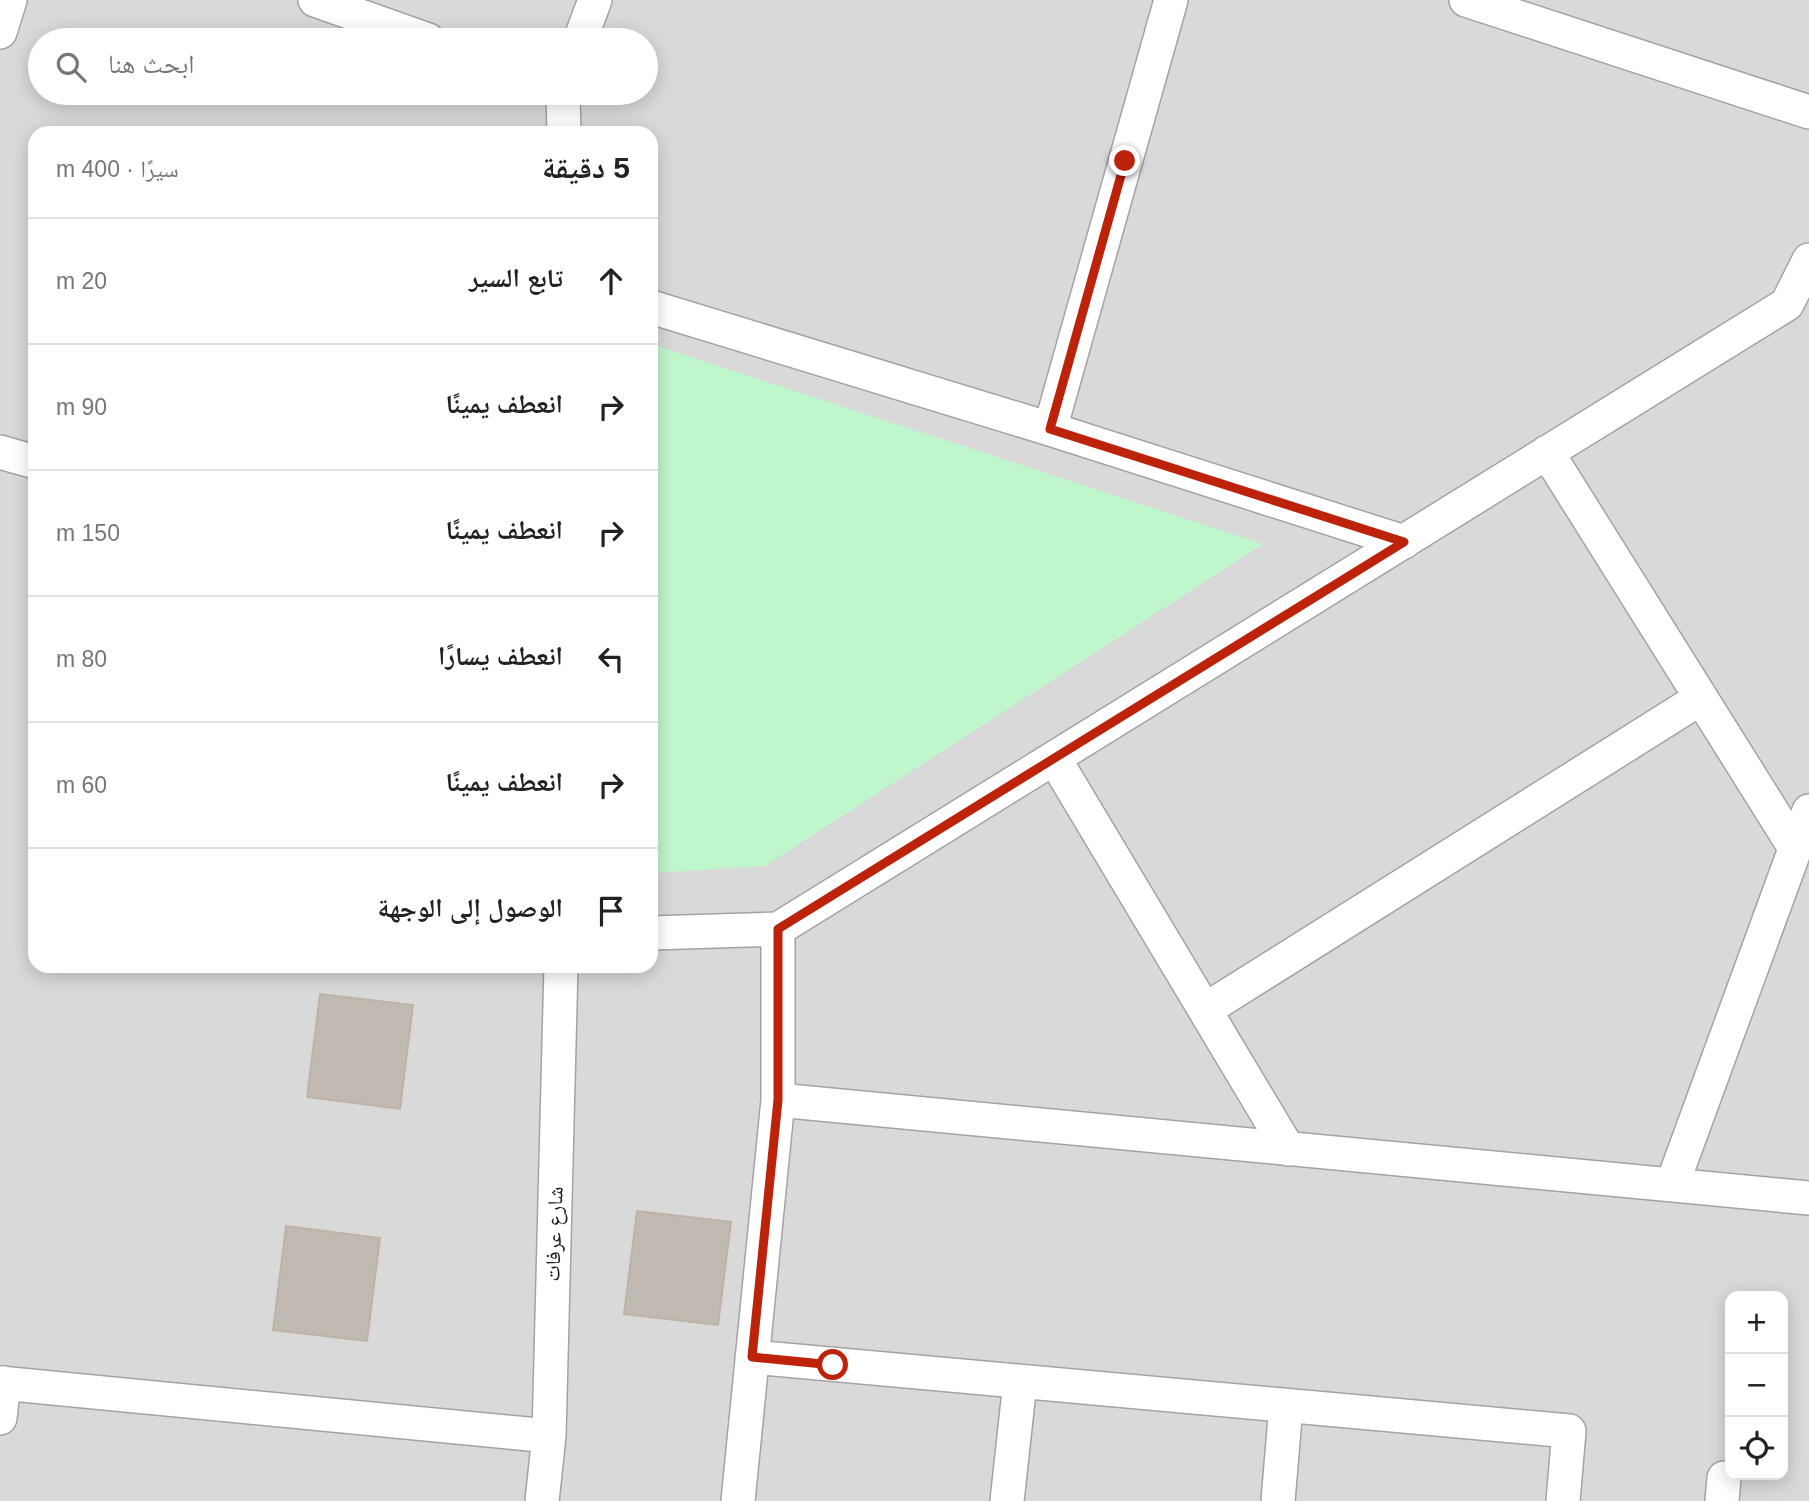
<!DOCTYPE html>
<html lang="ar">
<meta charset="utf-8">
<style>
body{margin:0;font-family:Arial,"Noto Naskh Arabic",sans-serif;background:#f6f6f6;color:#222;direction:rtl}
.controls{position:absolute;right:21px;bottom:21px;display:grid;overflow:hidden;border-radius:14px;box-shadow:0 4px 18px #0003}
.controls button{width:63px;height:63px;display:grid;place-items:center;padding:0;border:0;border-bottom:2px solid #e0e0e0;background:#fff;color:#222;font:35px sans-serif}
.stop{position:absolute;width:21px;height:21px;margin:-16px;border:5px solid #bd230b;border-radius:50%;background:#fff}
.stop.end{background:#bd230b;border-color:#fff;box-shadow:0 2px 7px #0008}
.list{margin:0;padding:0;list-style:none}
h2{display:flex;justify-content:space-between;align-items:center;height:91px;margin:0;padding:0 28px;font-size:30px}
h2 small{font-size:23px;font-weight:400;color:#767676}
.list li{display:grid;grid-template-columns:46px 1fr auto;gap:21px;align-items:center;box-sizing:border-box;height:126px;padding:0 28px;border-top:2px solid #e0e0e0}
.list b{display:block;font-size:26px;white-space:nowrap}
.list em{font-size:23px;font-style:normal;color:#767676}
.icon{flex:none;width:38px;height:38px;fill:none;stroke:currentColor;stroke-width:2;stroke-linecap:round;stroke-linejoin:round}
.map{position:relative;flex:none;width:1809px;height:1501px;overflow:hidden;direction:ltr}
.search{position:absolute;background:#fff;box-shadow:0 4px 18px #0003;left:28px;top:28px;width:630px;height:77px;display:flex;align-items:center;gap:18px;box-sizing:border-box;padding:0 24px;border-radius:38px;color:#767676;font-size:26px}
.panel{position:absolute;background:#fff;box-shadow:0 4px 18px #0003;left:28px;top:126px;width:630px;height:847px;border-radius:21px;direction:rtl}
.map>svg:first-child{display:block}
</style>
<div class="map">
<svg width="1809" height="1501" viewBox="0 0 1809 1501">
<rect width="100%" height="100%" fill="#edebe2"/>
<!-- residential -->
<path fill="#dad9d9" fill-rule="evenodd" d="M0,0H1809V1501H0ZM40,40H646V93H40ZM35,133H651V966H35ZM1730,1296H1783V1475H1730Z"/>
<!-- park -->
<path fill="#c0f6cc" d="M651,344L1263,544L765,866L651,873Z"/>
<!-- building -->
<path fill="#c1bab2" stroke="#bdb3a5" stroke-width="2" d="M320,994L413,1005L400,1109L307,1097Z
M637,1211L731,1222L718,1325L624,1314Z
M286,1226L380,1238L367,1341L273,1330Z"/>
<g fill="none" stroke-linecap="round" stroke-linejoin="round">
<defs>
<path id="minor" d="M315,0L428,40
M1466,0L1809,112
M0,32L10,0
M580,40L595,0
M563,93L564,133
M651,307L1050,429L1404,542
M1050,429L1171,0
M0,452L35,462
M1547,452L1795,848
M1054,758L1288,1149
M651,933L778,929L1787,304L1809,260
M1205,1010L1701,698
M778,1100L1809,1198
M1672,1185L1809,811
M752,1357L1569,1431L1563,1501
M0,1383L549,1436
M0,1418L4,1383
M542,1501L549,1436L561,966
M738,1501L778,1100V929
M1007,1501L1020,1382
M1278,1501L1286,1406
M1722,1501L1724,1478"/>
</defs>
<!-- minor casing -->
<use href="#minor" stroke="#a3a3a3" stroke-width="36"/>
<!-- minor -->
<use href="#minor" stroke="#fff" stroke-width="33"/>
</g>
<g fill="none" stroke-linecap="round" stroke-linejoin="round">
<!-- route -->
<path stroke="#bd230b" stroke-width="9" d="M833,1365L752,1357L778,1100V929L1404,542L1050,429L1125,161"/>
</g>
<g text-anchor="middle" stroke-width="6" stroke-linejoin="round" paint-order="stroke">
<!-- street labels -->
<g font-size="21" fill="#1c1c1c" stroke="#fff">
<text transform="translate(554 1234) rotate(-88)" y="7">شارع عرفات</text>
</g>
</g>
</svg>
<div class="controls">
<button>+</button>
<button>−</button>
<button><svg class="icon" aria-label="locate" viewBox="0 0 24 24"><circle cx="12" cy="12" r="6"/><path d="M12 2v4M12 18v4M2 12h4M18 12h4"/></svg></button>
</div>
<div class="stop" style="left:833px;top:1365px"></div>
<div class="stop end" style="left:1125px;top:161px"></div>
<div class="search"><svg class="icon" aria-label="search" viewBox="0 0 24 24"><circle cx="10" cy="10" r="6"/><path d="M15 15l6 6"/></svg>ابحث هنا</div>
<section class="panel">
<h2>5 دقيقة<small>سيرًا · 400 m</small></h2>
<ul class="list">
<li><svg class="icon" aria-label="ahead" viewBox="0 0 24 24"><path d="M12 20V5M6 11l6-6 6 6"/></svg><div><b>تابع السير</b></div><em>20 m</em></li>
<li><svg class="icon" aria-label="right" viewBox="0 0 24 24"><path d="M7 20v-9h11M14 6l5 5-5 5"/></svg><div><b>انعطف يمينًا</b></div><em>90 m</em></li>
<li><svg class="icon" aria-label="right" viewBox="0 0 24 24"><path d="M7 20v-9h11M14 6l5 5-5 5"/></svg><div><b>انعطف يمينًا</b></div><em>150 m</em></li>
<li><svg class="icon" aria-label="left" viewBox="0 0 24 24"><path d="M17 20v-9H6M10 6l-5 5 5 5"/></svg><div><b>انعطف يسارًا</b></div><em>80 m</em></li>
<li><svg class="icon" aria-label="right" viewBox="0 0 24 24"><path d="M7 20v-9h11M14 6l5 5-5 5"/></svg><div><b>انعطف يمينًا</b></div><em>60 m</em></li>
<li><svg class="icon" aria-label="arrive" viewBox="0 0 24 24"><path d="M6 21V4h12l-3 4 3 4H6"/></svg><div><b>الوصول إلى الوجهة</b></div></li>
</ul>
</section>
</div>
